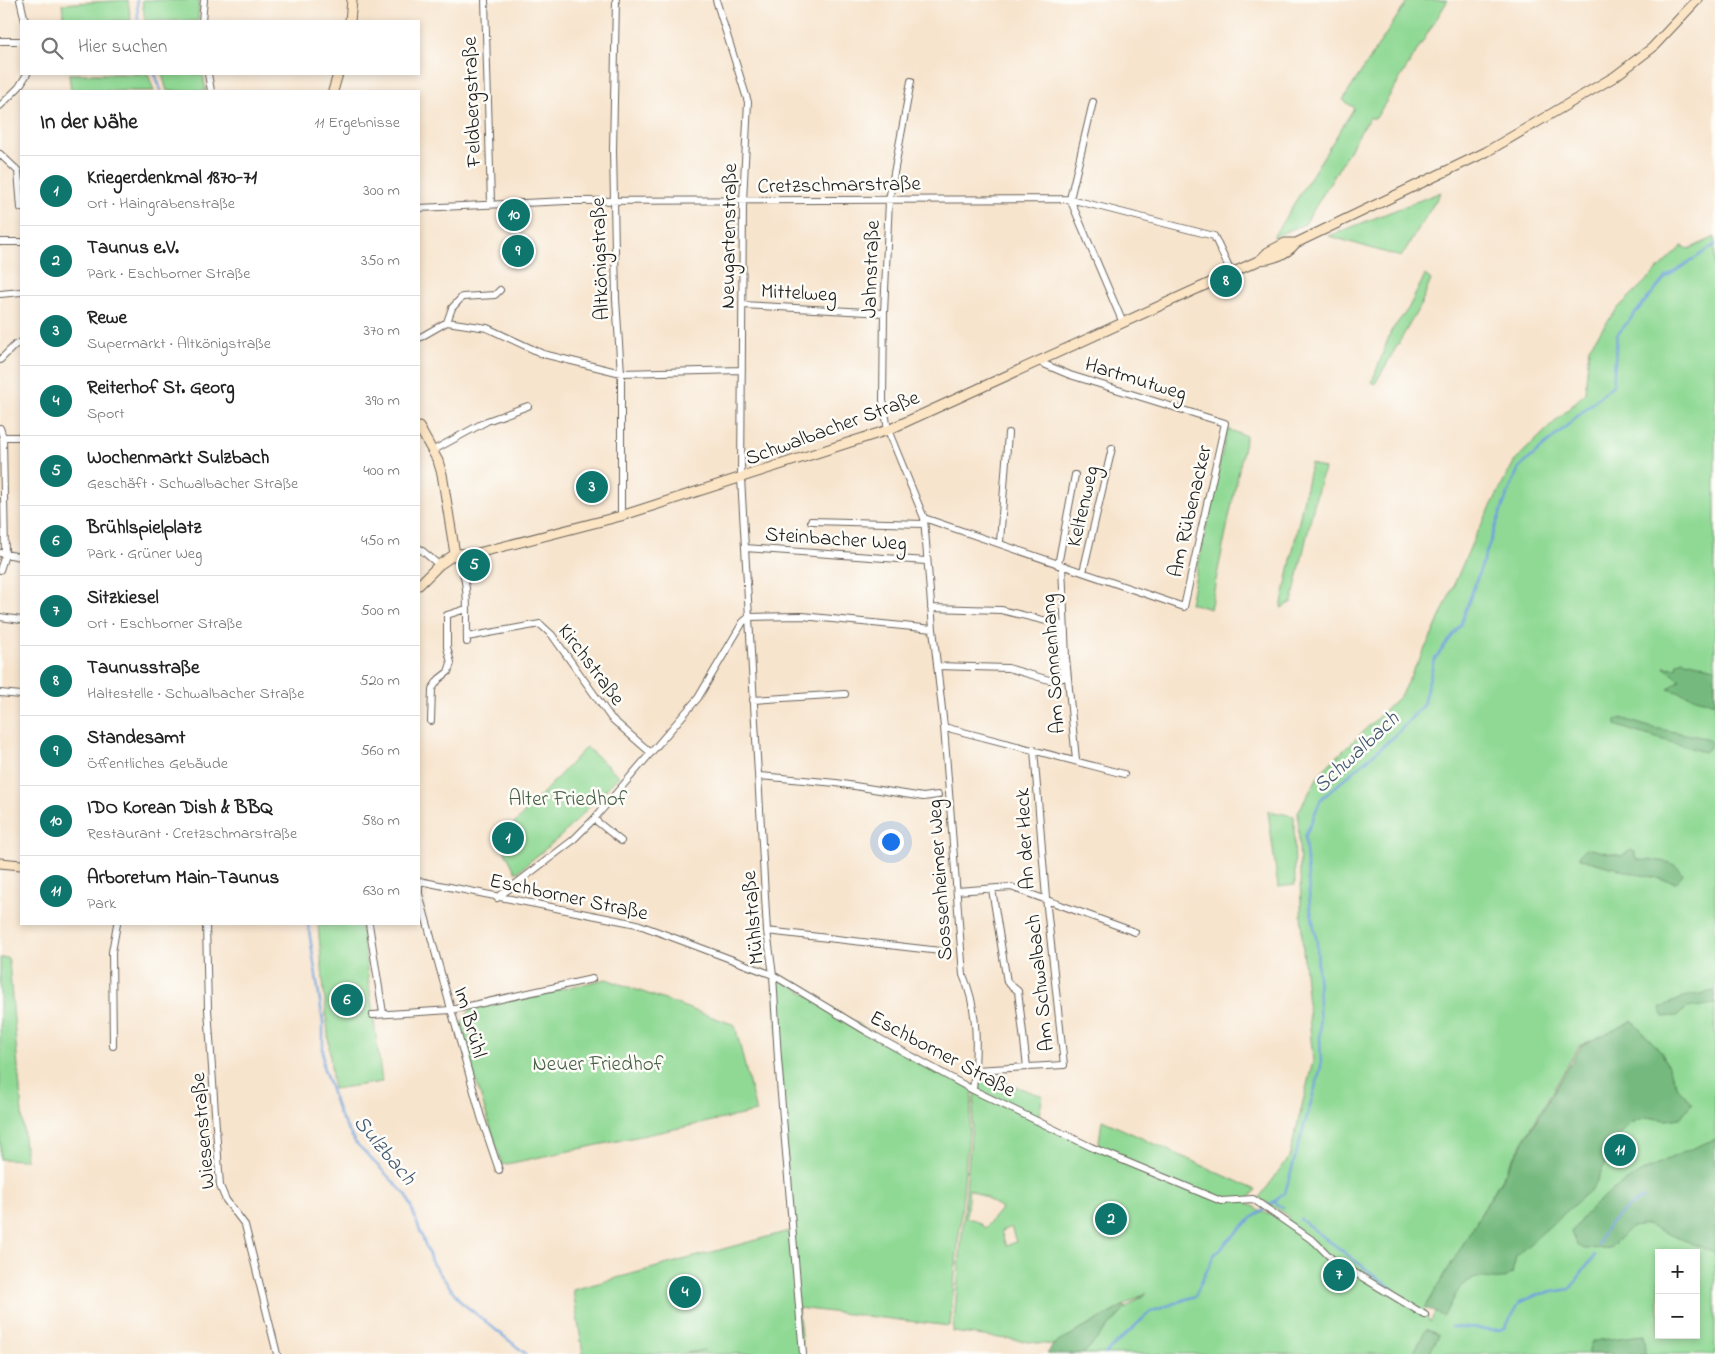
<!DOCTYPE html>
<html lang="de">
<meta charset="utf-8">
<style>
body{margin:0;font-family:"Indie Flower",sans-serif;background:#f6f6f6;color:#222}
.controls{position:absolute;right:15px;bottom:15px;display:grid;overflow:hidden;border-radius:0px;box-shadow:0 2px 8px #0003}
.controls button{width:45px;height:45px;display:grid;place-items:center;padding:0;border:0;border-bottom:1px solid #e0e0e0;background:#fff;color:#222;font:25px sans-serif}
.you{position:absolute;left:890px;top:841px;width:18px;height:18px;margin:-12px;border:4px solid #fff;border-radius:50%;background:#1a73e8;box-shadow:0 0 0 8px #1a73e833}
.badge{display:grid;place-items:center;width:32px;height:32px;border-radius:50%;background:#0f766e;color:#fff;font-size:16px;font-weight:700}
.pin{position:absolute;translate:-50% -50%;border:2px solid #fff;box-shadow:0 1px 5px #0006}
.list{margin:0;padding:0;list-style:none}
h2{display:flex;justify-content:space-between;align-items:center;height:65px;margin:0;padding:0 20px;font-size:21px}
h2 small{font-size:16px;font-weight:400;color:#767676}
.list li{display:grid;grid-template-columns:32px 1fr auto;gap:15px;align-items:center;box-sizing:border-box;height:70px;padding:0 20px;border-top:1px solid #e0e0e0}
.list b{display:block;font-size:19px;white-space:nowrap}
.list p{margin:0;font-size:16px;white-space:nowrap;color:#767676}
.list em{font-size:16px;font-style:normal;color:#767676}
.icon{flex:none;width:28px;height:28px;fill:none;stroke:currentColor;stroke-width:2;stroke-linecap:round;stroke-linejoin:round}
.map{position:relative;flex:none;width:1715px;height:1354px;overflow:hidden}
.search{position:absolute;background:#fff;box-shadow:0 2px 8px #0003;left:20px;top:20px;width:400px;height:55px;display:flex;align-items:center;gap:12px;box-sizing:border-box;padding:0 18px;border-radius:0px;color:#767676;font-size:19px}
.panel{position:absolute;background:#fff;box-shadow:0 2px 8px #0003;left:20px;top:90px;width:400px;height:835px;border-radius:0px}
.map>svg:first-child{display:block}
</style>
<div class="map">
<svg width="1715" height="1354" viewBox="0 0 1715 1354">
<rect width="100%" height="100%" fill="#fdfcf7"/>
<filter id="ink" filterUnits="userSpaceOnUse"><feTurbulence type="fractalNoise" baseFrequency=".02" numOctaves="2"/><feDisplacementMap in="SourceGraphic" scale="10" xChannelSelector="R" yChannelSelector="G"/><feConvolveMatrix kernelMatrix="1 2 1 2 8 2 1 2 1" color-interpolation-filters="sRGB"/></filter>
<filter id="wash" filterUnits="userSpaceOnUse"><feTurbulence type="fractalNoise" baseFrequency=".0096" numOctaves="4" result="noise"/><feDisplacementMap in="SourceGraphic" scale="20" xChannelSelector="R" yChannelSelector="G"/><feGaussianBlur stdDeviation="1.12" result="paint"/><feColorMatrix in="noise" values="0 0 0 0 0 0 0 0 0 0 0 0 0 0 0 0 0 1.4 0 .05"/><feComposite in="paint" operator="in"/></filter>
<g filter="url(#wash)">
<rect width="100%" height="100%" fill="#f7e4cd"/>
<!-- green -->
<path fill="#90d994" stroke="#567a58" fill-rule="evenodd" d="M128,0L131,21H64L62,4Z
M142,0H199L198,21H145Z
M1408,0H1448L1376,118H1369L1305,224L1273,237L1354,108L1343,100Z
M69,74H148L154,91H71Z
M162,74H203L206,91H167Z
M1441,192L1401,257L1329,236Z
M1715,237V1354H1083L1126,1308L1146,1293L1053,1345L953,1332L975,1091L1098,1149L1102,1120L1256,1190L1246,1202L1269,1215L1271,1213L1289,1224L1288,1216L1259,1198L1289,1158L1313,1061L1302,938L1298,812L1320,773L1400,696L1433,633L1472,543L1515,460L1585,393L1589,347L1617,309L1682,246L1689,249ZM1625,1025L1581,1047L1430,1322L1424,1311L1579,1046ZM969,1189L985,1197L1001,1209L985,1228L975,1220L966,1218ZM1011,1227L1016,1242L1006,1246L1001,1231ZM1659,1253H1696V1335H1659Z
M1425,275L1431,280L1420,306L1375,384L1372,382L1391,331L1408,309Z
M1227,429L1246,436L1210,609L1190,603Z
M1311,463L1324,469L1315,500L1292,602L1281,608Z
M586,747L619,776L561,836L516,873L497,836L516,822Z
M1268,811L1294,816L1295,885L1278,887Z
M361,924L382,1082L333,1089L318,925Z
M0,958H8L9,962L26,1160L0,1159Z
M773,975L973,1090L950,1326L798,1308L803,1354H686L704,1350L681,1354H583L573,1290L789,1231L795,1281Z
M606,979L735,1025L756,1112L502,1165L459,1026L470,1010Z
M979,1074L1043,1096L1038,1119L979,1091Z"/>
<!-- forest -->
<path fill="#74b97e" stroke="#486a4d" d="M1682,660L1715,668V704L1668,689L1680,680L1664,667L1676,668L1677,663Z
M1621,718L1649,727L1706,738L1711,742L1710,747L1704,752L1626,729L1616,725V721Z
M1586,848L1622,856L1631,850L1635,852V857L1639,860C1655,861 1674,858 1683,874L1676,882L1633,873L1581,859L1579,855Z
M1715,991V1004L1687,1008L1677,1016L1664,1017L1660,1008L1683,997Z
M1632,1021L1661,1051L1678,1088L1692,1103L1680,1118L1666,1120L1645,1117L1629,1124L1618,1136L1594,1187L1516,1256L1512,1274C1509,1275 1504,1279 1501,1279C1489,1281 1478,1273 1466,1283C1454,1292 1453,1305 1443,1316L1425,1308L1581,1046Z
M1715,1139V1253L1647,1225L1631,1227L1610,1248L1585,1249L1577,1245L1572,1232C1602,1184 1665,1160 1715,1139Z
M1123,1306L1126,1308L1083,1354H1047L1053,1345Z
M1426,1329L1439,1335L1429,1354H1413Z
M1644,1335L1645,1354H1589V1349L1592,1341Z"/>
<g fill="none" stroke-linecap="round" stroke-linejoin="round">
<!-- stream -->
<path stroke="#70a1db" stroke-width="2.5" d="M137,0L138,21
M155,74L161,91
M308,924L323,1021V1066L339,1114L355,1142L407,1196L432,1263L461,1302L526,1354
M1274,1202L1283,1208
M1300,1219L1394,1290
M1598,1245C1607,1220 1621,1212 1643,1198
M1451,1327L1499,1330L1505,1328L1520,1302L1540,1294L1570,1289L1595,1255
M1105,1354L1150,1312L1195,1296L1214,1255L1246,1223L1285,1193L1321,1067L1317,943L1310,906L1305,837L1321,799L1396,735L1423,705L1434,660L1460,626L1504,503L1519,468L1613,385L1617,335L1665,278L1715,245"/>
</g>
</g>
<g filter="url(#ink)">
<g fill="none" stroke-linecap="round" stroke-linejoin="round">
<defs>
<path id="street" d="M20,0L25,21
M485,0L491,203
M616,0L613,151L616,299L621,373V516
M716,0L748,102L743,201L741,478L767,931L773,975L778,1059L803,1354
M202,21L204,0
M0,41H21
M208,74L211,91
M911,81L889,200L884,313L883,400L888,430L924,518L933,629L944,727L963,975C979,1011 977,1051 973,1090
M1093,102L1070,199L1123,323
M0,106L19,87L27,74
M0,154L18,171L21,208
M419,208L567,201L1070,199L1214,236L1231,272
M0,242H21
M0,294L21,292
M743,305L884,313
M447,322L452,308L462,297L495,295L500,290
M419,338L447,322L487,328L543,354L621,373L742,370
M0,360L15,345L21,342
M0,428L3,437L5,555L0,570
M3,437H21
M432,451L487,421L528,406
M924,518L1184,607L1225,423L1070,375L1039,362
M811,521L924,524
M1000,542L1008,433
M419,548L439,565
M745,548L926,561
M0,553L21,557
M455,554C471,579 466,613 467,642
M1058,565L1075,475
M1062,566L1066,658L1076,760
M1083,572L1112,448
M931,608L1001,610L1059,624L1063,678L1049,680L1008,668L937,666
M0,617L21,620
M467,637L540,624L552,635L611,718L651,753
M0,693L21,695
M753,700L845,694
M431,721L432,689L439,679L448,672L451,663L447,647V615L466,609
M944,727L1124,774
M760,776L836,783L923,797L938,795
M594,819L621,841
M992,889L1007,982L1018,991L1027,1067
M957,891L1011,887L1135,932
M497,898L572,841L594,819L698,698L743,622L749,617L802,616L933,629
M206,924L208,1009L220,1186L226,1200L245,1225L277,1354
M369,924L383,1013
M767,931L949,952
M373,1015L451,1010L592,979
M113,1046L112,952L117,924
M975,1070L1064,1065L1046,898L1034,750
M499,1170L481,1117L419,894V881L637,924L773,975L866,1031L973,1090L1091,1147L1221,1201L1253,1199L1315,1242L1332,1259L1425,1315"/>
<path id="secondary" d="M350,21L352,0
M333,91L338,74
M1260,260C1274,259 1287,254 1296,243
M419,427L438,461L442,474L455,554
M419,585L439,565L455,554L478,553L621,516L888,430L1223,277L1260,260L1268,252L1285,243H1296L1486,152L1614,77L1652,48L1697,0
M0,863L21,865"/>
</defs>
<!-- street casing -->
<use href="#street" stroke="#69625a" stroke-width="8"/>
<!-- secondary casing -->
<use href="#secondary" stroke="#69625a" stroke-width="11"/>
<!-- street -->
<use href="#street" stroke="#fff" stroke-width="6"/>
<!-- secondary -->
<use href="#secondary" stroke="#fce5c4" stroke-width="9"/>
</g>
</g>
<g text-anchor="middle" stroke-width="5" stroke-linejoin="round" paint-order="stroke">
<!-- street labels -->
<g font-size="21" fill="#1c1c1c" stroke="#fdfcf7">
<text transform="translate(471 102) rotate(-92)" y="7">Feldbergstraße</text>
<text transform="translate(839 184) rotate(-1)" y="7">Cretzschmarstraße</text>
<text transform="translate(728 236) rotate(-89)" y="7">Neugartenstraße</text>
<text transform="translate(599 259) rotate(-92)" y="7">Altkönigstraße</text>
<text transform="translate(870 269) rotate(-88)" y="7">Jahnstraße</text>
<text transform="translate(799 292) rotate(3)" y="7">Mittelweg</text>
<text transform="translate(1136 378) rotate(17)" y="7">Hartmutweg</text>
<text transform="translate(832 427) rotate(-20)" y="7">Schwalbacher Straße</text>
<text transform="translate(1082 506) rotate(-77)" y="7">Keltenweg</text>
<text transform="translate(1189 511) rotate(-77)" y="7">Am Rübenacker</text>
<text transform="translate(836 538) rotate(4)" y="7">Steinbacher Weg</text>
<text transform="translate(592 664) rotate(53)" y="7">Kirchstraße</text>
<text transform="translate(1052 664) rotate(-94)" y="7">Am Sonnenhang</text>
<text transform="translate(1024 839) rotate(-93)" y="7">An der Heck</text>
<text transform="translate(939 880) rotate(-94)" y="7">Sossenheimer Weg</text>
<text transform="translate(569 896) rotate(12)" y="7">Eschborner Straße</text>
<text transform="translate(752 918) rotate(-95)" y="7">Mühlstraße</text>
<text transform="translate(1039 983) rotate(-96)" y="7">Am Schwalbach</text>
<text transform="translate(471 1022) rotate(74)" y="7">Im Brühl</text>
<text transform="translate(943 1053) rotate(28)" y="7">Eschborner Straße</text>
<text transform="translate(202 1131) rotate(-95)" y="7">Wiesenstraße</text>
</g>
<!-- park labels -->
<g font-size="21" fill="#455e46" stroke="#fdfcf7">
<text x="568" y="805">Alter Friedhof</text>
<text x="598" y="1070">Neuer Friedhof</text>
</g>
<!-- water labels -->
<g font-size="22" font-style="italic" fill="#425872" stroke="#fdfcf7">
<text transform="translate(1355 751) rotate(-43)" y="8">Schwalbach</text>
<text transform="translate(386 1149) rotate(50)" y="8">Sulzbach</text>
</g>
</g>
</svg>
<div class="controls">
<button>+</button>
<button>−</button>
</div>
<div class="you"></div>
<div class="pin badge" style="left:508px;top:838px">1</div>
<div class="pin badge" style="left:1111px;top:1219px">2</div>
<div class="pin badge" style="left:592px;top:487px">3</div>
<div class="pin badge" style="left:685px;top:1292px">4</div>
<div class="pin badge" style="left:474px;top:565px">5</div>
<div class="pin badge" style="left:347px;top:1000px">6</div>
<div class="pin badge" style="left:1339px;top:1275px">7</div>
<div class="pin badge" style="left:1226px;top:281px">8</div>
<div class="pin badge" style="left:518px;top:251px">9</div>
<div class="pin badge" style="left:514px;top:215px">10</div>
<div class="pin badge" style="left:1620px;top:1150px">11</div>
<div class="search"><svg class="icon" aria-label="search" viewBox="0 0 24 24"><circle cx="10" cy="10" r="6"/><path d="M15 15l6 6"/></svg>Hier suchen</div>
<section class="panel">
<h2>In der Nähe<small>11 Ergebnisse</small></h2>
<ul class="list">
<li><span class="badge">1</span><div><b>Kriegerdenkmal 1870-71</b><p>Ort · Haingrabenstraße</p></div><em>300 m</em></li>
<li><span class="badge">2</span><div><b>Taunus e.V.</b><p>Park · Eschborner Straße</p></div><em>350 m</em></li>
<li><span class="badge">3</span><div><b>Rewe</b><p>Supermarkt · Altkönigstraße</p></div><em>370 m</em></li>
<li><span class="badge">4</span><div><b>Reiterhof St. Georg</b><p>Sport</p></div><em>390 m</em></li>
<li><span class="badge">5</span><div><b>Wochenmarkt Sulzbach</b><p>Geschäft · Schwalbacher Straße</p></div><em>400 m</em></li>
<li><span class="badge">6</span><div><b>Brühlspielplatz</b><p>Park · Grüner Weg</p></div><em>450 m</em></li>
<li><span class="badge">7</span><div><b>Sitzkiesel</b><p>Ort · Eschborner Straße</p></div><em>500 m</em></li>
<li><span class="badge">8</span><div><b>Taunusstraße</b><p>Haltestelle · Schwalbacher Straße</p></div><em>520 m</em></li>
<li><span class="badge">9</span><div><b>Standesamt</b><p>Öffentliches Gebäude</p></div><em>560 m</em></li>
<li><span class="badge">10</span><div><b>IDO Korean Dish &amp; BBQ</b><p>Restaurant · Cretzschmarstraße</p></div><em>580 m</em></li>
<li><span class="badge">11</span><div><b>Arboretum Main-Taunus</b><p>Park</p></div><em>630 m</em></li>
</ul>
</section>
</div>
